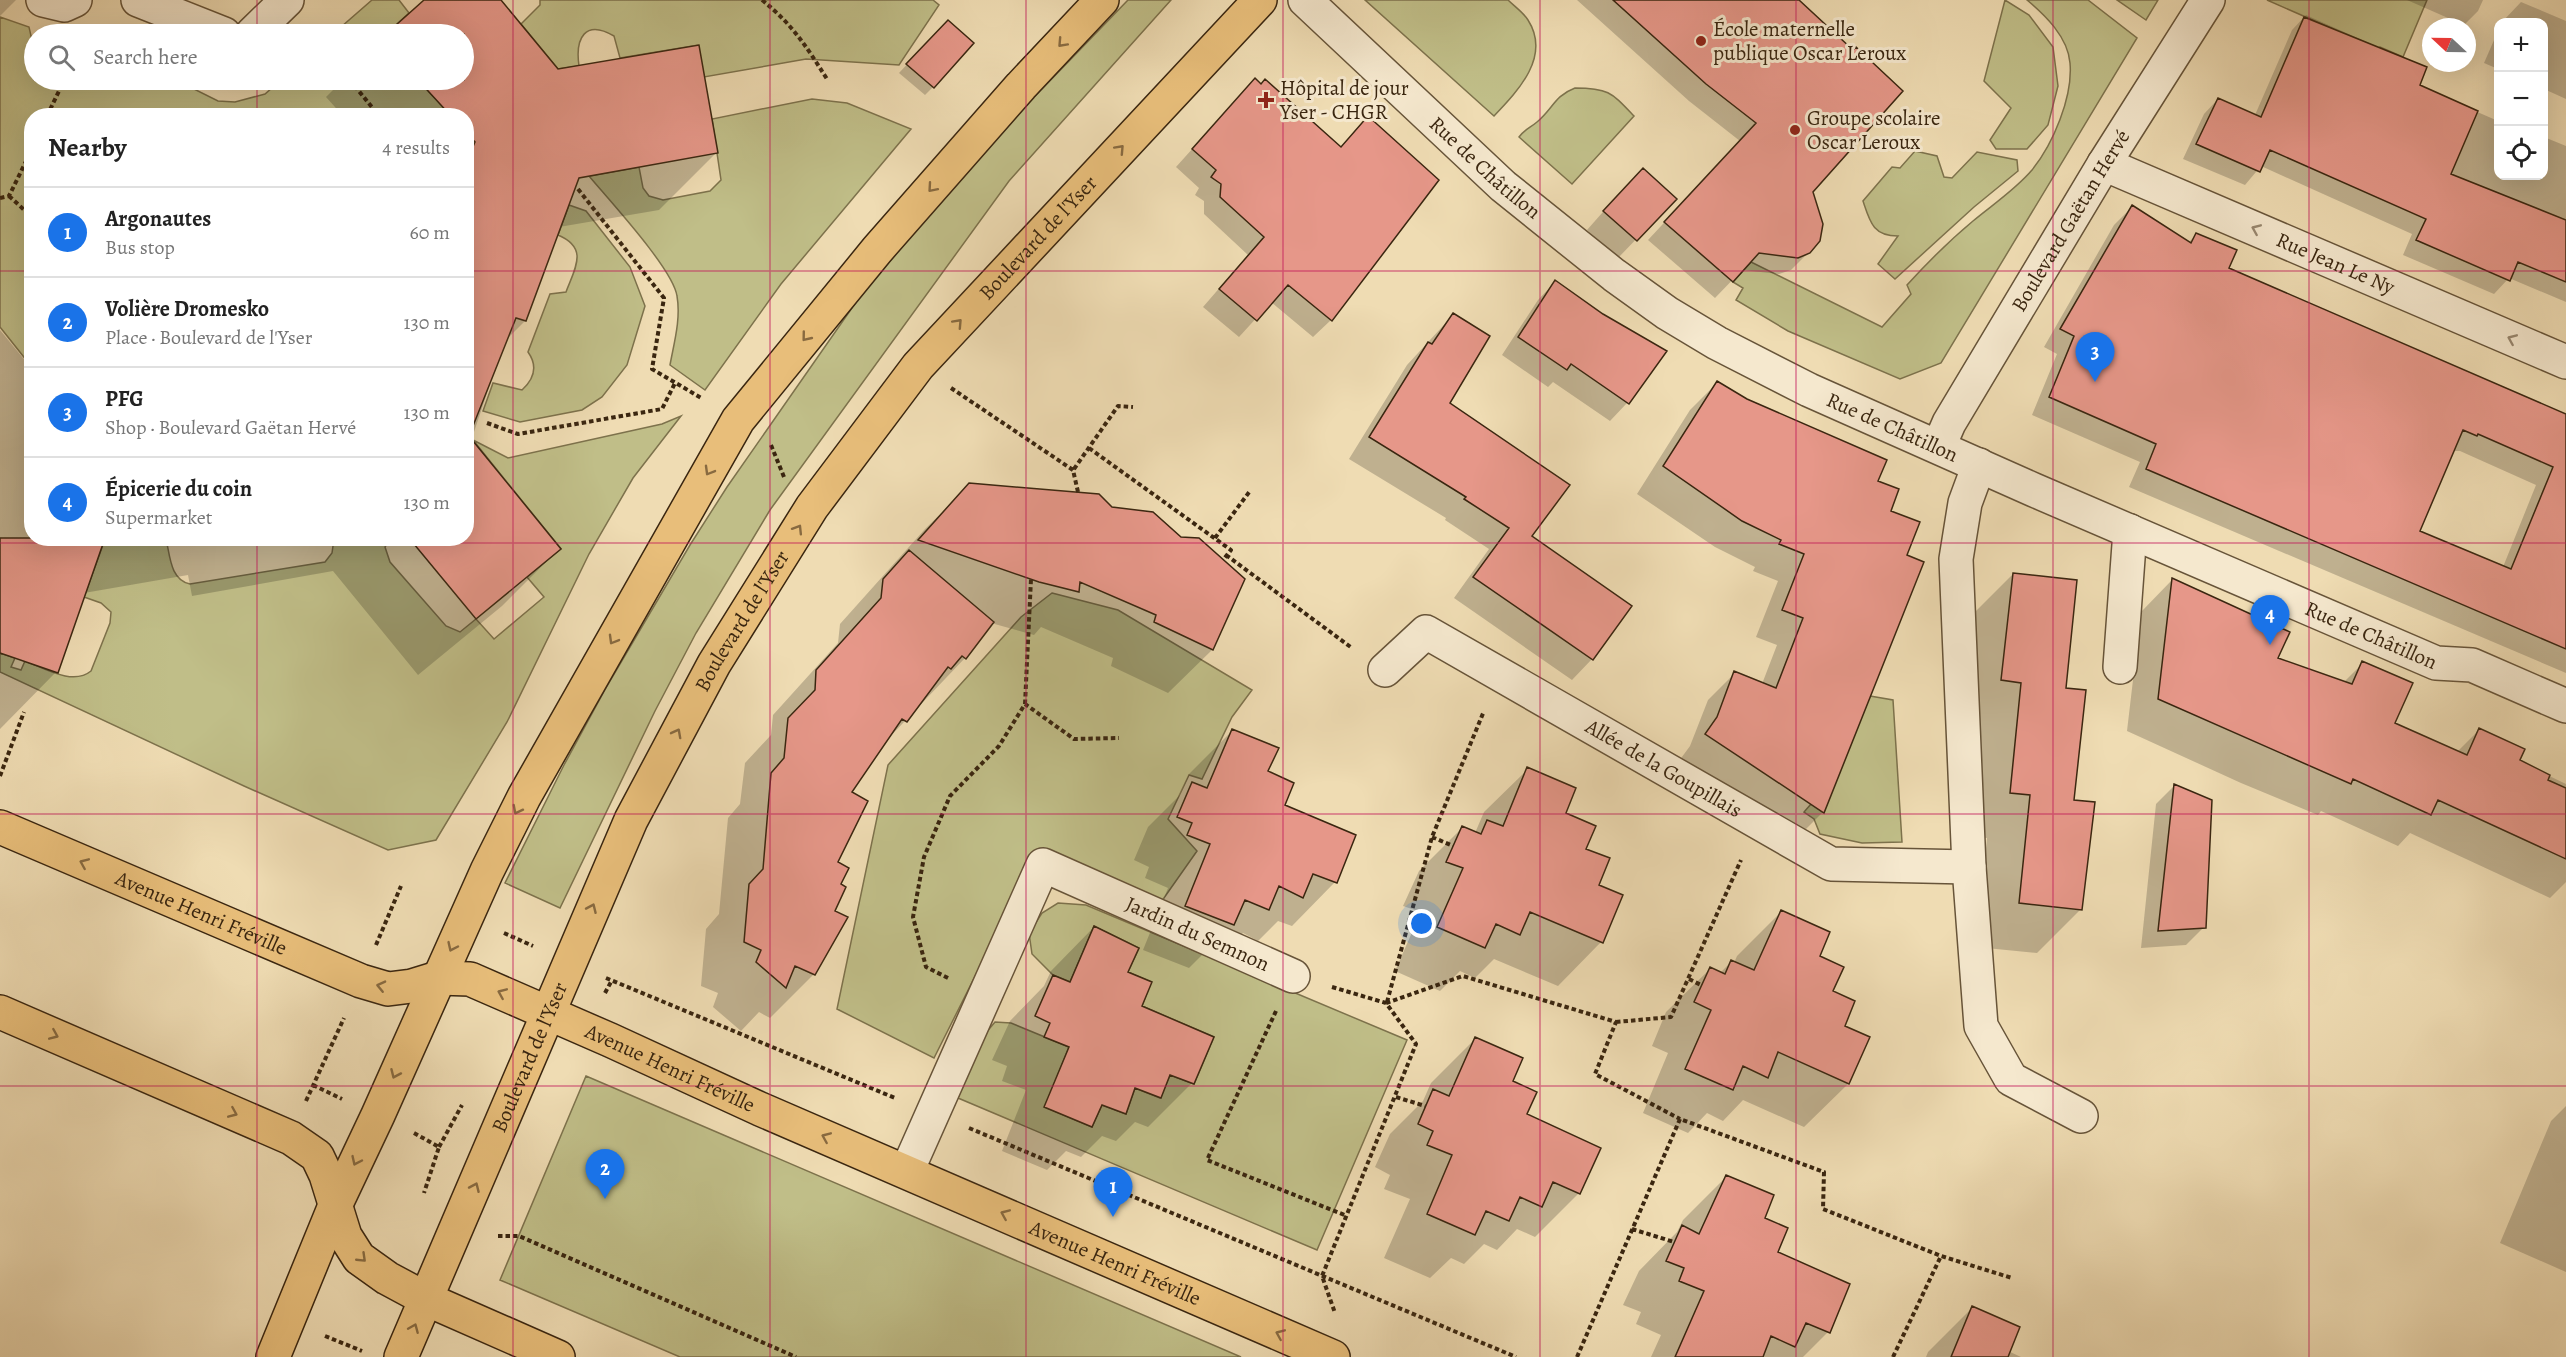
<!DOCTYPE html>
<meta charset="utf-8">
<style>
body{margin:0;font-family:Alegreya,serif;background:#f6f6f6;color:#222}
.controls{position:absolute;right:18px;top:18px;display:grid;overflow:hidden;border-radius:12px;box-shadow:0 6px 24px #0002}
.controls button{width:54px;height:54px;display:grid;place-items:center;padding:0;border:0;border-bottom:2px solid #e0e0e0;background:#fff;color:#222;font:30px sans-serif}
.compass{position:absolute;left:2422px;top:18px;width:54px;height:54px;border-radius:50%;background:#fff;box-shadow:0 6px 24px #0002;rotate:292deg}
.you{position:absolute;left:1422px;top:924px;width:21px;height:21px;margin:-15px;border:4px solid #fff;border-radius:50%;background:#1a73e8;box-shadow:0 0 0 9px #1a73e833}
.badge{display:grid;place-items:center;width:39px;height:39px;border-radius:50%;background:#1a73e8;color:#fff;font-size:20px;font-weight:700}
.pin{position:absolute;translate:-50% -50px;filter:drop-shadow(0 2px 3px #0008)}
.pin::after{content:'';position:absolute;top:32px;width:21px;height:18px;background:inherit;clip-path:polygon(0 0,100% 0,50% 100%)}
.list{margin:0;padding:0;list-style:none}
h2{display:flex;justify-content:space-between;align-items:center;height:78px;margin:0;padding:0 24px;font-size:26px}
h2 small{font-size:20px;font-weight:400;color:#767676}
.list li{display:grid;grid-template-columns:39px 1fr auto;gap:18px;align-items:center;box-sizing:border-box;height:90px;padding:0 24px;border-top:2px solid #e0e0e0}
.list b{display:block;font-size:22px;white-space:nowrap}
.list p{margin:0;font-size:20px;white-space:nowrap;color:#767676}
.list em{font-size:20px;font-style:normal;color:#767676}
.icon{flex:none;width:33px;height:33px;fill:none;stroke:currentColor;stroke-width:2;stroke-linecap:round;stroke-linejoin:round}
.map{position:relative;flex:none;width:2566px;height:1357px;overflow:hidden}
.search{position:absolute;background:#fff;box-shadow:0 6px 24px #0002;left:24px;top:24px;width:450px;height:66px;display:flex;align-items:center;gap:15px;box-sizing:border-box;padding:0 21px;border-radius:33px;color:#767676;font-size:22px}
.panel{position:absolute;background:#fff;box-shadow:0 6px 24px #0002;left:24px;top:108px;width:450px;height:438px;border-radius:24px}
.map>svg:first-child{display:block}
</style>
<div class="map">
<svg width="2566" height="1357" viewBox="0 0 2566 1357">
<rect width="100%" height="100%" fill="#efdcb3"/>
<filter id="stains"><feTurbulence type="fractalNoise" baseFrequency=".00333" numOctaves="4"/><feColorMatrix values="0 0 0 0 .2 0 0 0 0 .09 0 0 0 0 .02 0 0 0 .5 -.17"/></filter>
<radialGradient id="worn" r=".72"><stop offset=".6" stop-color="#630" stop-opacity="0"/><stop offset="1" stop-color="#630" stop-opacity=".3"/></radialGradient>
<!-- green -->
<path fill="#c0be88" stroke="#7d724c" stroke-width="1.5" d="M372,0H399L409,13L386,34H333Z
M540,0H933L939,5L899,65L806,59L704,77L698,45L620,58L614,36C585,19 575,38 579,66L558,69L521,24L540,5Z
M1128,0H1171L1009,181L770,510L696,633L655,711L560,908L505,883L564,765L607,686L690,545L727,487L861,295L985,148Z
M1365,0H1508C1514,6 1523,12 1528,20C1551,56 1519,90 1494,116Z
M2005,0L2029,15L2053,47L2058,86L2048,125L2027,149H1996L1990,140L2011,108L1984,81Z
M2027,0H2088L2137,38L1941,363L1900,379L1788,331L1736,300L1743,288L1733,282L1751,262L1882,327L1911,294L1907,285C1927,263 1949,241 1973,221C1992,205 2015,190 2032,170C2053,144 2073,97 2070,63C2068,37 2045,15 2027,0Z
M2117,0H2158L2146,20Z
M2267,0H2427L2403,57L2380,47L2373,65L2333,29Z
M0,17L29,27L34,49V80H176L218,101L235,102L265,94L281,80H418L451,115L32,116L31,366L0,327Z
M1575,88C1609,88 1612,93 1634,116L1572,184L1519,137C1525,129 1530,128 1537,122C1553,109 1554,96 1575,88Z
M812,99L847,103L911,129L781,284L705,390L670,365C674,343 681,319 677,296C673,269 609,200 589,176L639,167L643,188L649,196L663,200L710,191L721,180L712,119Z
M1915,151L1937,156L1944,177L1952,178L1977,152L2017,160L2018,171L1974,207L1895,279L1878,264L1898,236C1873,236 1870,222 1863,201L1892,167L1900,168Z
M569,205L586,211L630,267L645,306L627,365L602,397L582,410L520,422L483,411L493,383L522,390C535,378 538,366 528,352L550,294L566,292C575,268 589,248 558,235Z
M681,416L633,478L589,554L507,722L436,840L388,850L244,786L0,672V653L15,658L11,667L21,670L25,661C44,668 73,686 91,671L110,623L111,612L101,603L84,597L104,542L129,538L166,539C170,555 170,580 190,584L325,562L332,553L334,539H390L385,547L390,562L446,626L460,632L476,619L494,639L544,597L527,577L561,549L473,440L508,458L662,424Z
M1052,593L1118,610L1252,690L1232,717L1202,779L1189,775L1168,819L1197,851L1159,905L1047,859L1016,895L934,1058L837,1009L888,765L1021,617Z
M1870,696L1893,700L1902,842L1862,843L1820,834L1814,819L1804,812L1811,804Z
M1058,903L1086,905L1407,1040L1317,1250L958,1098L979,1041L995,1022L1011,1023L1069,1047L1045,1107L1092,1127L1102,1105L1126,1114L1135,1088L1160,1098L1170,1075L1194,1084L1214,1037L1142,1006L1151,982L1128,972L1139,948L1094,926L1070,982L1053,975L1032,954L1029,933L1042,913Z
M586,1076L1241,1357H680L500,1280Z"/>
<!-- shadow -->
<path fill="#0003" fill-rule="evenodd" d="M0,0H16L0,16Z
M429,0H498L557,71L716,153L659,210L559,227L525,321L506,340L498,360L471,441L559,549L502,606L418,675L333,571L192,596L188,575L84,593L56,672L0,729V330L32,369V538H466V116H343L326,97L343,80H464V34H389Z
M1577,0H1797L1812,192L1809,252L1791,270L1779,274L1742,270L1715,298L1648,240L1740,141L1689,101Z
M2407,0H2483L2478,11L2464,25Z
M2521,2L2566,21V99L2544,89V22H2502Z
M2306,15L2425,68L2418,86L2498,121V176H2544V137L2566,146V302L2509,278L2494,294L2403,255L2412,234L2261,166L2245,185L2183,159L2204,114L2218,99L2255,115L2292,30Z
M939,30L933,87L925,95L899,73Z
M2498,31V69L2484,63Z
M1238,98L1340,148L1368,118L1437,180L1331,320L1313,337L1271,302L1239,337L1203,307L1248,255L1204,214V201L1195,195L1199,188L1176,167Z
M1625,187L1675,199L1618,258L1587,230Z
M2132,207L2188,243L2196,235L2227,269L2566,416V673L2129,487L2140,462L2032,415L2057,354L2044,347L2114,225ZM2453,451H2460L2536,485L2503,567L2418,531Z
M1555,282L1602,315L1665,352L1627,403L1610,421L1553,382L1548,387L1502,355L1538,300Z
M1453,315L1448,404L1530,537L1592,659L1572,680L1454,598L1489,549L1445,520L1446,518L1349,459L1407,365Z
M1717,383L1876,482L1890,512L1905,556L1823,812L1796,839L1679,761L1690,746L1708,700L1735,673L1762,684L1777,645L1756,637L1778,581L1753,571L1755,567L1715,547L1637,494L1690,410Z
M970,485L1111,509L1180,539L1243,579L1212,650L1168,693L1111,666L1113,658L1041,627L1034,635L991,623L965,658L884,743L850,793L836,863L833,912L814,974L770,1018L759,1012L741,1031L713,1007L718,993L701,986L706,929L719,914L728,818L740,804L745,763L771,735L773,715L838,643L840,624L925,529Z
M2013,574L2064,690L2081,909L2037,953L1976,947L1987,838L1967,836L1969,618Z
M2172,580L2276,659L2343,683L2363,663L2393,723L2457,752L2479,730L2518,761L2566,784V882L2550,898L2410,833L2398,846L2321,811L2318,815L2241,783L2127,731L2141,612Z
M1233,730L1266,772L1283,805L1335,882L1292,926L1278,921L1258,941L1243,933L1224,953L1210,947L1189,968L1143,950L1168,888L1145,878L1149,867L1134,860L1148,827L1180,795L1189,774Z
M1528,769L1564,814L1584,850L1597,886L1601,942L1558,986L1494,959L1475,978L1460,971L1440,991L1395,971L1421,912L1403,906L1419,871L1462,828L1475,833L1484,812Z
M2174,786L2204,927L2186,945L2141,948L2156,804Z
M1781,912L1818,957L1843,1027L1868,1037L1848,1084L1804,1127L1743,1100L1723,1121L1707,1113L1688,1133L1643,1113L1668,1053L1652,1046L1666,1012L1710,969L1720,973L1731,962L1734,963L1737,956Z
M1094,927L1126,973L1140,1006L1192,1083L1148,1127L1135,1122L1116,1141L1102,1136L1081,1157L1066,1151L1047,1170L1002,1151L1026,1090L1002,1081L1007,1066L992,1060L1010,1021L1044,986L1051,971Z
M1475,1039L1511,1082L1526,1115L1579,1193L1535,1237L1517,1229L1497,1250L1484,1244L1464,1264L1451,1258L1430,1278L1384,1258L1410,1199L1384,1189L1390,1175L1375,1167L1390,1134L1423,1101L1431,1083Z
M2566,1106V1272L2500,1243L2551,1121Z
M1726,1177L1763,1219L1776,1253L1828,1332L1803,1357H1651L1661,1335L1636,1324L1641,1312L1623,1305L1639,1271L1677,1232L1683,1220Z
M1972,1308L2008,1351L2021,1357H1926L1928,1352Z"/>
<!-- building -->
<path fill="#e69789" stroke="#3a2610" stroke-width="1.5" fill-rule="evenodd" d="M424,0H501L558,69L699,45L718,153L579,178L526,321L516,318L469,436L561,549L476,619L409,538H466V163L475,142L466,133V116H451L418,80H464V34H386Z
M1613,0H1799L1853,50L1856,47L1903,91L1813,192L1823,224L1820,241L1810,253L1798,258L1759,253L1733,282L1664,222L1756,123L1706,84Z
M2304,17L2427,67L2420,85L2478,111L2451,174L2566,220V282L2518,262L2510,281L2416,240L2426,219L2270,150L2260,172L2196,144L2218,98L2261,117Z
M948,20L974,43L934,88L906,64Z
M1255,78L1261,84L1265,79L1341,147L1368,116L1439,180L1332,321L1288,285L1257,321L1219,289L1264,237L1220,197L1221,184L1211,177L1216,170L1192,149Z
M1643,168L1677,199L1637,241L1603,211Z
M2132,205L2191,243L2196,233L2237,250L2229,268L2566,414V649L2146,469L2156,444L2049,397L2074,336L2060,329ZM2463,430L2477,436L2478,434L2553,467L2511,569L2420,531Z
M1555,280L1603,314L1667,351L1629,404L1571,364L1567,370L1518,337Z
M1453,313L1490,336L1450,403L1570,485L1532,536L1632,606L1593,660L1473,577L1509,528L1464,499L1466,497L1369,437L1428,342L1432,344Z
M1717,381L1747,399L1887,460L1878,481L1899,489L1891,511L1920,522L1907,555L1924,562L1824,813L1705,734L1717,717L1734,671L1776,688L1803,618L1782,610L1804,554L1779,544L1781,540L1742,521L1663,466Z
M969,483L1099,494L1112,507L1153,512L1181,537L1199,538L1245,579L1213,650L1154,622L1156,615L1080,582L1079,592L1039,582L918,540Z
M0,538H105L58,673L0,653Z
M909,550L994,622L966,659L962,656L951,669L948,667L907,722L902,719L852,792L868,801L838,862L849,868L841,884L846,887L835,911L848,917L815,975L795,966L786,988L756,962L761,950L744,942L749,884L763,869L771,773L784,758L788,718L815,690L816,670L881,598L883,579Z
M2013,573L2077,580L2066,688L2086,690L2074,800L2095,802L2082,910L2019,903L2030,795L2010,793L2021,683L2001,680Z
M2172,578L2290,632L2278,658L2352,684L2362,661L2413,683L2395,723L2467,755L2479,728L2525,749L2520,760L2550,775L2548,780L2566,788V859L2438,800L2431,815L2353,779L2351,784L2158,699Z
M1232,729L1279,748L1268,771L1294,783L1285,805L1356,835L1337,883L1313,874L1303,898L1279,886L1269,910L1245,900L1234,925L1185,906L1210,844L1187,835L1192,823L1177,817L1192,782L1207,788Z
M1527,767L1576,788L1566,813L1596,826L1586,849L1610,858L1599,885L1623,895L1603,943L1530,912L1520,935L1496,924L1485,948L1437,927L1463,868L1446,862L1462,826L1481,834L1487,820L1503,826Z
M2174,784L2212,800L2206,928L2158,931Z
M1781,910L1830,932L1820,956L1844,967L1833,991L1855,1001L1845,1026L1870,1037L1849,1084L1778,1052L1768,1078L1743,1066L1733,1090L1685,1069L1711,1010L1694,1002L1710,967L1725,974L1731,960L1754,970Z
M1094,926L1139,948L1128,972L1152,982L1142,1006L1214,1037L1194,1084L1170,1075L1161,1098L1135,1088L1126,1114L1102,1105L1092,1127L1044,1107L1069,1047L1044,1037L1050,1023L1035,1016L1053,975L1070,982Z
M1475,1037L1523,1058L1513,1081L1537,1092L1527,1114L1601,1148L1580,1194L1553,1182L1542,1207L1520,1197L1509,1221L1486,1211L1475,1235L1427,1214L1452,1155L1427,1145L1433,1131L1418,1124L1433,1089L1449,1096Z
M1726,1175L1774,1195L1765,1218L1788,1228L1778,1252L1850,1284L1830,1333L1806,1323L1795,1347L1771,1336L1763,1357H1675L1704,1291L1679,1281L1684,1268L1666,1261L1682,1225L1699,1234Z
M1972,1306L2020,1327L2008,1357H1951Z"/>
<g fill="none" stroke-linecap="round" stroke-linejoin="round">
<defs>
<g id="minor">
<path d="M43,0L64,5L75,0"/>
<path d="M138,0L224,34"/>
<path id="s1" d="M1305,0L1503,186L1614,275L1667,313L1717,343L1809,390L2034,490L2436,663L2472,665L2566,706"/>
<path d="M252,34L287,0"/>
<path id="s2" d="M2104,164L2566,362"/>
<path id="s3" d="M1939,446L1949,423L2104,164L2208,0"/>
<path d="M1979,465L1965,503L1956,559L1969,867L1981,1026L2011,1079L2081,1116"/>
<path d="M2120,667L2130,531"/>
<path id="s4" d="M1385,670L1426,632L1831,864L1969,867"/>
<path id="s5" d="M907,1171L1043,865L1293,976"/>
</g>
<g id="major">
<path id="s6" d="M0,827L361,981L388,989L412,986L438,978L470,979L610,1040L760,1109L1333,1357"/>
<path d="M0,1012L291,1138L317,1156L326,1175L345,1236L359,1258L387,1278L426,1299L558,1357"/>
<path d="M273,1357L334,1208L378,1115L487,871L524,797L738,420L877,250L1021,86L1102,0"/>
<path id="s7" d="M401,1357L631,820L714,664L812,507L918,366L1260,0"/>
</g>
</defs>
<!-- minor casing -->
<use href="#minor" stroke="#675439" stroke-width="36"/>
<!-- major casing -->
<use href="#major" stroke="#3a2610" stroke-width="36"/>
<!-- path -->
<path stroke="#3a2610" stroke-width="4" stroke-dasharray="4.5 3" stroke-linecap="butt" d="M762,0C793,25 806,46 827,79
M350,80L379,116
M47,116L60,89V80
M466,148H468
M578,189L664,298L652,369L703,399
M9,196L32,217
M0,198L9,196L32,149
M951,388L1073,470L1078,492
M487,423L518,434L662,409L675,383
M771,445L784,477
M1089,448L1231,550L1223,560
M1074,469L1118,406L1133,407
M1215,538L1250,491
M1226,555L1352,648
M1025,704L1031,579
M0,776L24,712
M1432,837L1453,846
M504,933L533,946
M376,945L401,886
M606,978L895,1098
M948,978L926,967L913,917L924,857L950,796L999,746L1025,704L1074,739L1119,738
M1689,979L1701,985
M1332,987L1386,1003L1416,1044L1322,1276L1335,1313
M605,993L612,980
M1387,1002L1432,837L1484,711
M1386,1003L1463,976L1616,1022L1595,1074L1680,1119
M1276,1011L1207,1160L1347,1216
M1616,1022L1671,1017L1741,860
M313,1085L342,1099
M1396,1097L1425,1106
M306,1101L344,1018
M969,1128L1516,1357
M414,1133L439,1147L424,1193
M439,1147L462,1105
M1632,1229L1674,1242
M498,1236H519L796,1357
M325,1336L362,1351
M1577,1357L1680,1119L1824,1172L1823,1209L1941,1256
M1893,1357L1941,1256L2012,1278"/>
<!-- minor -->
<use href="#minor" stroke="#f5e8ce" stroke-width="33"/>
<!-- major -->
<use href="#major" stroke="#e8be7a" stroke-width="33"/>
</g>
<!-- one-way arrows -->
<defs><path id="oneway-chevron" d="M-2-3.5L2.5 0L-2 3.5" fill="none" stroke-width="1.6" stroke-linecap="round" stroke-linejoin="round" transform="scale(1.5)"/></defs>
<g stroke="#886a40">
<use href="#oneway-chevron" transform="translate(1062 43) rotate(133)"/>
<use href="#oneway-chevron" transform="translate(1120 149) rotate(-47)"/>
<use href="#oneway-chevron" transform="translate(932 188) rotate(131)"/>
<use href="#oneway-chevron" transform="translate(958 323) rotate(-47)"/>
<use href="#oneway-chevron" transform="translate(806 337) rotate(129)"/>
<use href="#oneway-chevron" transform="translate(709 471) rotate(120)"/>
<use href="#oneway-chevron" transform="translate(798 529) rotate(-58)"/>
<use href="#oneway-chevron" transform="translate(613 640) rotate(120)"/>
<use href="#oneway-chevron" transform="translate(677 733) rotate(-62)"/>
<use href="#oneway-chevron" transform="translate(517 810) rotate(117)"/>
<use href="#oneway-chevron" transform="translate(84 863) rotate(-157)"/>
<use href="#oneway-chevron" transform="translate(592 908) rotate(-66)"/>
<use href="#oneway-chevron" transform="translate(452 947) rotate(115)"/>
<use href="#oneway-chevron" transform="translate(381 986) rotate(-167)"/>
<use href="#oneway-chevron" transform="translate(502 993) rotate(-157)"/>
<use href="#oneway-chevron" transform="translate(54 1035) rotate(23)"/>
<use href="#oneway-chevron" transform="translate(395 1074) rotate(114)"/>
<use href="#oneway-chevron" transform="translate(233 1113) rotate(23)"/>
<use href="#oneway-chevron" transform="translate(826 1137) rotate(-157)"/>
<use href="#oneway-chevron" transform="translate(356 1161) rotate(115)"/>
<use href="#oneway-chevron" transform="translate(475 1187) rotate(-66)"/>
<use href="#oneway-chevron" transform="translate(1005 1214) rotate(-157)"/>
<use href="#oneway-chevron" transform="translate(362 1258) rotate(44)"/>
<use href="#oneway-chevron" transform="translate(414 1328) rotate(-67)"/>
<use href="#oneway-chevron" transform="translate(1280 1334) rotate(-157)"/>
</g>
<g stroke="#98876f">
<use href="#oneway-chevron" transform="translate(2256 229) rotate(-157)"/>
<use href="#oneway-chevron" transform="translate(2512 339) rotate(-157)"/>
</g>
<!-- grid -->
<path fill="none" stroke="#c2185b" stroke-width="1.5" stroke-opacity="0.55" d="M257,0V34M513,0V1357M770,0V1357M1026,0V1357M1283,0V1357M1540,0V1357M1796,0V1357M2053,0V1357M2309,0V1357M257,80V116M0,271H32M466,271H2566M257,538V1357M0,543H2566M0,814H2566M0,1086H2566"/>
<!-- markers -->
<g fill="#8f2418" stroke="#f5e8ce" stroke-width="2">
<circle cx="1701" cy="41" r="6"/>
<path d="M1263 91h6v6h6v6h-6v6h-6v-6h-6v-6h6z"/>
<circle cx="1795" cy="130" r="6"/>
</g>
<g text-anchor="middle" stroke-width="6" stroke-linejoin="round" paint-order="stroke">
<!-- poi labels -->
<g font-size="21" fill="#3a2610" stroke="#f5e8ce" text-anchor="start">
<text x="1713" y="36">École maternelle<tspan x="1713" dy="24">publique Oscar Leroux</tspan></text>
<text x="1280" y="95">Hôpital de jour<tspan x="1280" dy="24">Yser - CHGR</tspan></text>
<text x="1807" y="125">Groupe scolaire<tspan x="1807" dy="24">Oscar Leroux</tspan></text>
</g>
<!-- street labels -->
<g font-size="21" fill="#3a2610" stroke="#f5e8ce">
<text dy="7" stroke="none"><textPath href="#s1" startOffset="246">Rue de Châtillon</textPath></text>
<text dy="7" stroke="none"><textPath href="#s3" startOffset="261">Boulevard Gaëtan Hervé</textPath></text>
<text dy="7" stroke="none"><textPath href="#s7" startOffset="1298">Boulevard de l'Yser</textPath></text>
<text dy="7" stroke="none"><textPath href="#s2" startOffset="252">Rue Jean Le Ny</textPath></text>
<text dy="7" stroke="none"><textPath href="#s1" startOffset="732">Rue de Châtillon</textPath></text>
<text dy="7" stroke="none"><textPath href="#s7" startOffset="812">Boulevard de l'Yser</textPath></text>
<text dy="7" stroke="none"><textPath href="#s1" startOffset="1254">Rue de Châtillon</textPath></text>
<text dy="7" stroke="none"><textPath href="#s4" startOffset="330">Allée de la Goupillais</textPath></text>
<text dy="7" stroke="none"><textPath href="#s6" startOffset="219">Avenue Henri Fréville</textPath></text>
<text dy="7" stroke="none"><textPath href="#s5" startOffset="504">Jardin du Semnon</textPath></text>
<text dy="7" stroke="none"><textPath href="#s7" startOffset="326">Boulevard de l'Yser</textPath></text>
<text dy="7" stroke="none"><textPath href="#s6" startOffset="723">Avenue Henri Fréville</textPath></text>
<text dy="7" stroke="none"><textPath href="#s6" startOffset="1209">Avenue Henri Fréville</textPath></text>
</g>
</g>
<rect width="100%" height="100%" filter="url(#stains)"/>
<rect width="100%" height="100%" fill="url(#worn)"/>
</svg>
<div class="controls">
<button>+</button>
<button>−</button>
<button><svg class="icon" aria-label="locate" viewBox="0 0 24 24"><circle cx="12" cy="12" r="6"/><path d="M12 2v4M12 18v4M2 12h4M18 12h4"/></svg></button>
</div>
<svg class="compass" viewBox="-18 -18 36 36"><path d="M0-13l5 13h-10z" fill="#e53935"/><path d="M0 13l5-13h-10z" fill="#767676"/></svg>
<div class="you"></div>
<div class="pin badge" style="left:1113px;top:1217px">1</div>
<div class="pin badge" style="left:605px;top:1199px">2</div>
<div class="pin badge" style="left:2095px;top:382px">3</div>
<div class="pin badge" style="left:2270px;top:645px">4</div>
<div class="search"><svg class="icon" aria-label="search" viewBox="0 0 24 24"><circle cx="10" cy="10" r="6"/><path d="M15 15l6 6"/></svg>Search here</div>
<section class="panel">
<h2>Nearby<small>4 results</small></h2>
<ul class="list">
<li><span class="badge">1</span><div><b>Argonautes</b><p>Bus stop</p></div><em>60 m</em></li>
<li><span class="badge">2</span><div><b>Volière Dromesko</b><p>Place · Boulevard de l'Yser</p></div><em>130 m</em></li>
<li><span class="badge">3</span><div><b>PFG</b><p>Shop · Boulevard Gaëtan Hervé</p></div><em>130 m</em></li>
<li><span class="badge">4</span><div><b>Épicerie du coin</b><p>Supermarket</p></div><em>130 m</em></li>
</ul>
</section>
</div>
